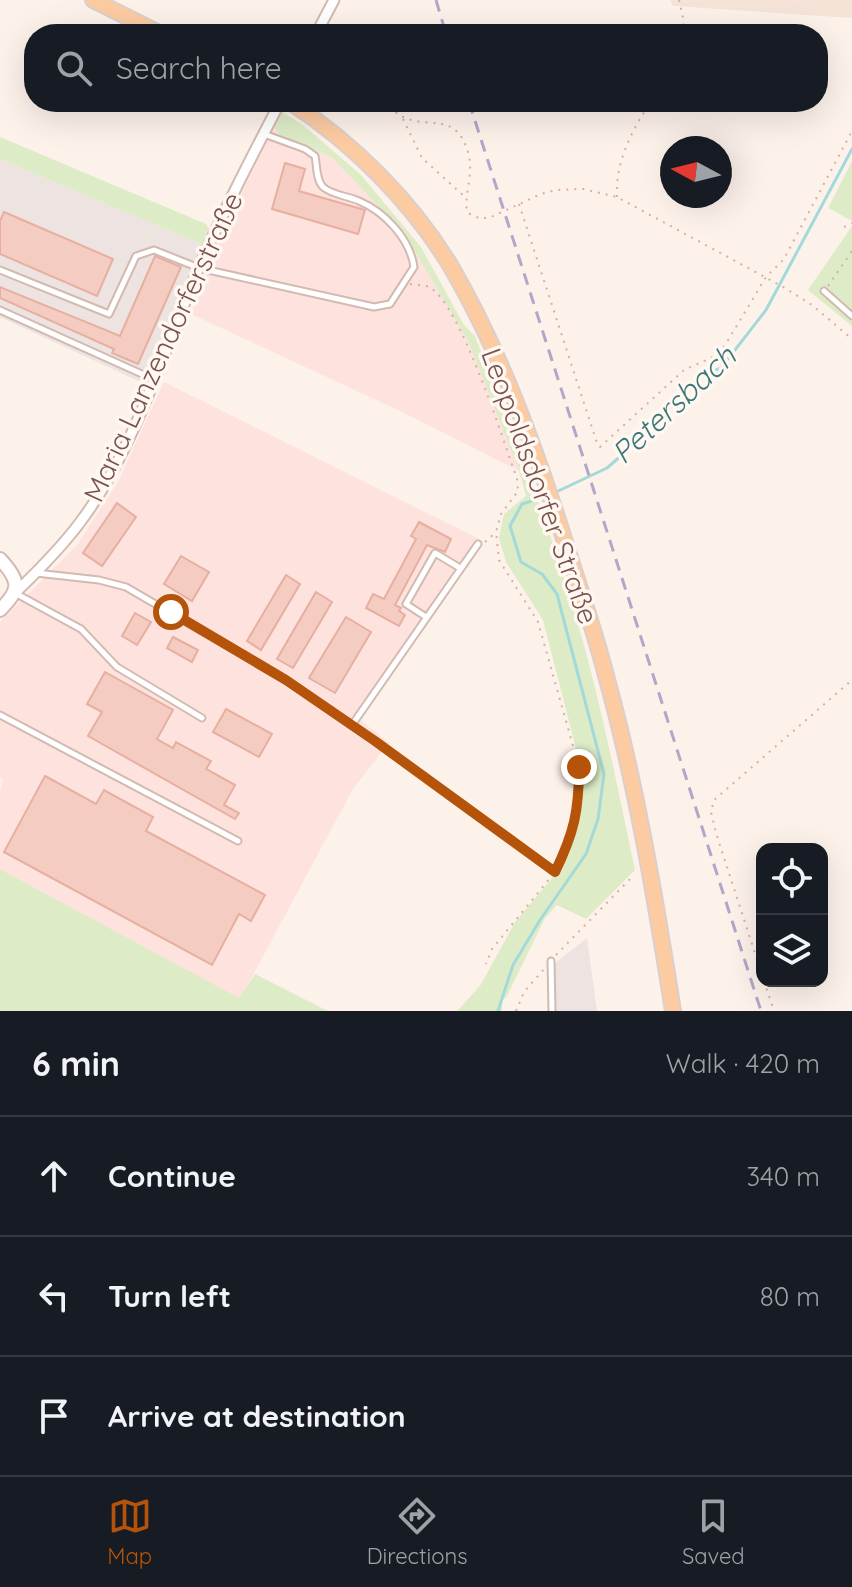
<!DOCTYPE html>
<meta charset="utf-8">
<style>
body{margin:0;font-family:Quicksand,sans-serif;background:#242831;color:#f1f3f6}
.controls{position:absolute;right:24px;bottom:24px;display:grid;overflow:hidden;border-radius:16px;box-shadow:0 8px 32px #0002}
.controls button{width:72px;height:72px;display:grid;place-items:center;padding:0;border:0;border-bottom:2px solid #363941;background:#171b24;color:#f1f3f6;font:40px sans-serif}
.compass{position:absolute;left:660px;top:136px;width:72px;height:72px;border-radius:50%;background:#171b24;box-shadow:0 8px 32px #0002;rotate:277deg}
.stop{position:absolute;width:24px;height:24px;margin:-18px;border:6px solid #b45309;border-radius:50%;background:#fff}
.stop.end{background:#b45309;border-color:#fff;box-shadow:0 2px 8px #0008}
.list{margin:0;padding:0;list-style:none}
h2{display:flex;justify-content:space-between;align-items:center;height:104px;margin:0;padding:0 32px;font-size:34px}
h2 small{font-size:26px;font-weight:400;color:#9ea1a6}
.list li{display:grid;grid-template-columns:52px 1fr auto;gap:24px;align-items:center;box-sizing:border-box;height:120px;padding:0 32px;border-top:2px solid #363941}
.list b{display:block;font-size:30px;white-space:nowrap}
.list em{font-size:26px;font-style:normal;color:#9ea1a6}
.icon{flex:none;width:44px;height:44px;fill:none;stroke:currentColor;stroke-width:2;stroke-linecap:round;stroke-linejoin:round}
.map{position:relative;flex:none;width:852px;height:1011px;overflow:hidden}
.search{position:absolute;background:#171b24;box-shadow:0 8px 32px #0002;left:24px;right:24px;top:24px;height:88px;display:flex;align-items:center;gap:20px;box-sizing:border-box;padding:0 28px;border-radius:32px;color:#9ea1a6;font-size:30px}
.sheet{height:464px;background:#171b24}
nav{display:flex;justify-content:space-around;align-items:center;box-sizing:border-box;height:112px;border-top:2px solid #363941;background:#171b24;font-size:22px;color:#9ea1a6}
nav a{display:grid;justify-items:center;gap:4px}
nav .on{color:#b45309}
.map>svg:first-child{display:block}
</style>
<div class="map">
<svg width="852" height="1011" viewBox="0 0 852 1011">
<rect width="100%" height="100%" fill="#fdf2ea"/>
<!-- residential -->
<path fill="#f5e3d8" d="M670,0H852V18L673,6Z"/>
<!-- commercial -->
<path fill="#fde2de" d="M274,126L280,136L331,157L387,215L414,250L469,343L519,471L400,411L191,314L216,247Z
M164,382L483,541L359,719L389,743L353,789L240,999L0,869V792L3,779L0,777V622L77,545L118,482Z"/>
<!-- industrial -->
<path fill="#ede3e0" d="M0,159L203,245L143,383L0,317Z
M587,938L597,1011H549L554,964Z"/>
<!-- green -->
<path fill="#ddecc7" d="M282,112L303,125L361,175L421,247L464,325L475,336C509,425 545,513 572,604C599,691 616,781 635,870L586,919L557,905L545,918L506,998L502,999V1011H457L480,986L515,922L559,870L575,831L583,800L580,764L543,620L506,562L499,538L504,514L526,496L519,471L469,343L414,250L387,215L331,157L280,136L274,126L278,115Z
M0,137L206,224L210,231L203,245L0,159Z
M852,161V221L828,208Z
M852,226V326L808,290Z
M0,869L239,998L255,974L328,1011H0Z"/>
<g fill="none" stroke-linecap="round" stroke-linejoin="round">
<!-- stream -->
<path stroke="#a3dad9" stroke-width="3" d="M554,493L607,468L630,448L652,420L698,378L721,368L766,310L852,149
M498,1011L513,965L540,920L586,854L598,819L604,774L557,594L542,574L521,562L510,526L522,504L547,496"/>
</g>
<!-- building -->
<path fill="#f4ccc1" stroke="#e7afa0" stroke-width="2" d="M285,163L305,169L299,191L365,210L358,234L272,209Z
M4,212L113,259L97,296L0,254V221Z
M155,256L181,267L138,364L112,353L114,349L0,298V287L120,336Z
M117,503L136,517L102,566L83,553Z
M419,522L451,539L445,552L427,545L395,605L401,608L399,611L405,615L399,626L366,608L373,594L384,599L416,539L411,536Z
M181,556L209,572L192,601L164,584Z
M286,575L300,584L261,650L247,641Z
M316,592L332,602L293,668L277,659Z
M135,613L151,622L137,645L122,636Z
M346,617L371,632L335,693L309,678Z
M173,637L198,650L192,662L167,648Z
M105,672L173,710L157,739L173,748L176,742L211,761L206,769L235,785L224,805L239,813L235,819L88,736L102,712L87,704Z
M226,709L272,734L259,757L213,732Z
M45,776L96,804L104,790L153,817L146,831L265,895L251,921L239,914L212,965L4,852Z"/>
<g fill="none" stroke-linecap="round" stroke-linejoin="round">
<defs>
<path id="service" d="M0,270L109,314L136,256L154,250L199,268L374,307L390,304L414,267C410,239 385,212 359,201C348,196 332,195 323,187C316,180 317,166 315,156L305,149L264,134
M824,291L852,316
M0,310L153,379
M36,573L99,580L126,587L286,680L375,741
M15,593L81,629L117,667L202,718
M426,617L406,604L435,553L460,568
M0,715L238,841
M352,725L478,544
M551,961L552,1011"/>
<path id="minor" d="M316,34L334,0
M15,593C39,570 62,547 81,521C131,455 165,350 197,272C221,216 249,162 277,108"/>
<path id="tertiary" d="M0,559C20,581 21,589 0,610"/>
<path id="primary" d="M93,0L161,34
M290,102C353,143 411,201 450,265C501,352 536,450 566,545C579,587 594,629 605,672C636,783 655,897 673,1011"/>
</defs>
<!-- service casing -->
<use href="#service" stroke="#d3bab1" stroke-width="9"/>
<!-- minor casing -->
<use href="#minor" stroke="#d3bab1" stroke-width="13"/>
<!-- tertiary casing -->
<use href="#tertiary" stroke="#d3bab1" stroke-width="16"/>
<!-- primary casing -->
<use href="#primary" stroke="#dacfcd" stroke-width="18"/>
<!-- path -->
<path stroke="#d9aea3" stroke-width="2" stroke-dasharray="2 6" stroke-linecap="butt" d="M679,0L683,18L684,34
M332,27L345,34
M383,102C388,107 396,113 403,117C432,130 455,111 468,152C475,174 462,199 468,213L479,218H489L541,194L556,190L583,189L617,197L785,288L812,305L852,339
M403,119L422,158L465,197
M617,197C615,163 632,129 651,102
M519,204L597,443L600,447L684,370L711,358L724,347L766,277L784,259L852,131
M844,227L852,223
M410,284C416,285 424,285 429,287C460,302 504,443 517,479L518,491L501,514L496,532L499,560L538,622L579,767V805L569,843L555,872L492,949L486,964
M828,286L852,251
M485,542L495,533
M380,744L555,872
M556,955L632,877
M762,975L716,833L711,812L714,800L852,680
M764,981L774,1011
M516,1011L524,992L544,969"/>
<!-- service -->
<use href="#service" stroke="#fff" stroke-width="5"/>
<!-- minor -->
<use href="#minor" stroke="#fff" stroke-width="9"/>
<!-- tertiary -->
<use href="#tertiary" stroke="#fff" stroke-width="12"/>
<!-- primary -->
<use href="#primary" stroke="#fccba2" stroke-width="14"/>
<!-- rail -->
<path stroke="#b3a6c9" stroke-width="3" stroke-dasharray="12 8" stroke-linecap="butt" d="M436,0L446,34
M469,102L761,1011"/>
</g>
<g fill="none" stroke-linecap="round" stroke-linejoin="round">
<!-- route -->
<path stroke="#b45309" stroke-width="10" d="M171,612L286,680L375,741L555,872C574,833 579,811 579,767"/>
</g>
<g text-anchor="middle" stroke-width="7" stroke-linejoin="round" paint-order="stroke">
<!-- street labels -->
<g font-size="28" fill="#7a544c" stroke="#fff7f1">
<text transform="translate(163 347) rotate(-65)" y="10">Maria Lanzendorferstraße</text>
<text transform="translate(540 486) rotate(70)" y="10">Leopoldsdorfer Straße</text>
</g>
<!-- water labels -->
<g font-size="30" font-style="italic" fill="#3b7776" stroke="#fff7f1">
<text transform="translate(674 405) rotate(-43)" y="10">Petersbach</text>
</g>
</g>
</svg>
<div class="controls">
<button><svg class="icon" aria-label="locate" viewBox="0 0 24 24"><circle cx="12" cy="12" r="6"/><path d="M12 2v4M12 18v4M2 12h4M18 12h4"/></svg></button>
<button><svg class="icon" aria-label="layers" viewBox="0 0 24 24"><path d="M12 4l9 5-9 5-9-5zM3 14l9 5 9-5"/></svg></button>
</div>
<svg class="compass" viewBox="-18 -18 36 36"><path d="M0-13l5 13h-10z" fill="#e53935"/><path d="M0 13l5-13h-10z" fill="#9ea1a6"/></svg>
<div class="stop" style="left:171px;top:612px"></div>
<div class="stop end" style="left:579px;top:767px"></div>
<div class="search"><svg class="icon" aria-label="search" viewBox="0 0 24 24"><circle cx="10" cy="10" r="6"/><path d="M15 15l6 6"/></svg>Search here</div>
</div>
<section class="sheet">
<h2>6 min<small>Walk · 420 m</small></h2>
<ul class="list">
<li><svg class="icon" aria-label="ahead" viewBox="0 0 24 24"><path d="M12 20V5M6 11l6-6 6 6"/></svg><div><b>Continue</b></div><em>340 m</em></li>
<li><svg class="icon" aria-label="left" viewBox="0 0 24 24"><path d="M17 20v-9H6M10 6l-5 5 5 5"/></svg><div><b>Turn left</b></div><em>80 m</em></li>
<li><svg class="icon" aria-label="arrive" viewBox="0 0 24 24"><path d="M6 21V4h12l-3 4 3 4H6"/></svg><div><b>Arrive at destination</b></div></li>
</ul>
</section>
<nav>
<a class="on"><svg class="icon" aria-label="map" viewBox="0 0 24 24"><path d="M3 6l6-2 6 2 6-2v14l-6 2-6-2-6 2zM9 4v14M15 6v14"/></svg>Map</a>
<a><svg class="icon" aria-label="directions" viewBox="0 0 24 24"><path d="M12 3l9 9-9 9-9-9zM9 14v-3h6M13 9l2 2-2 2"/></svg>Directions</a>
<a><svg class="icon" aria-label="saved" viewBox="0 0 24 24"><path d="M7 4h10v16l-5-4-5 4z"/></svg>Saved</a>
</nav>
